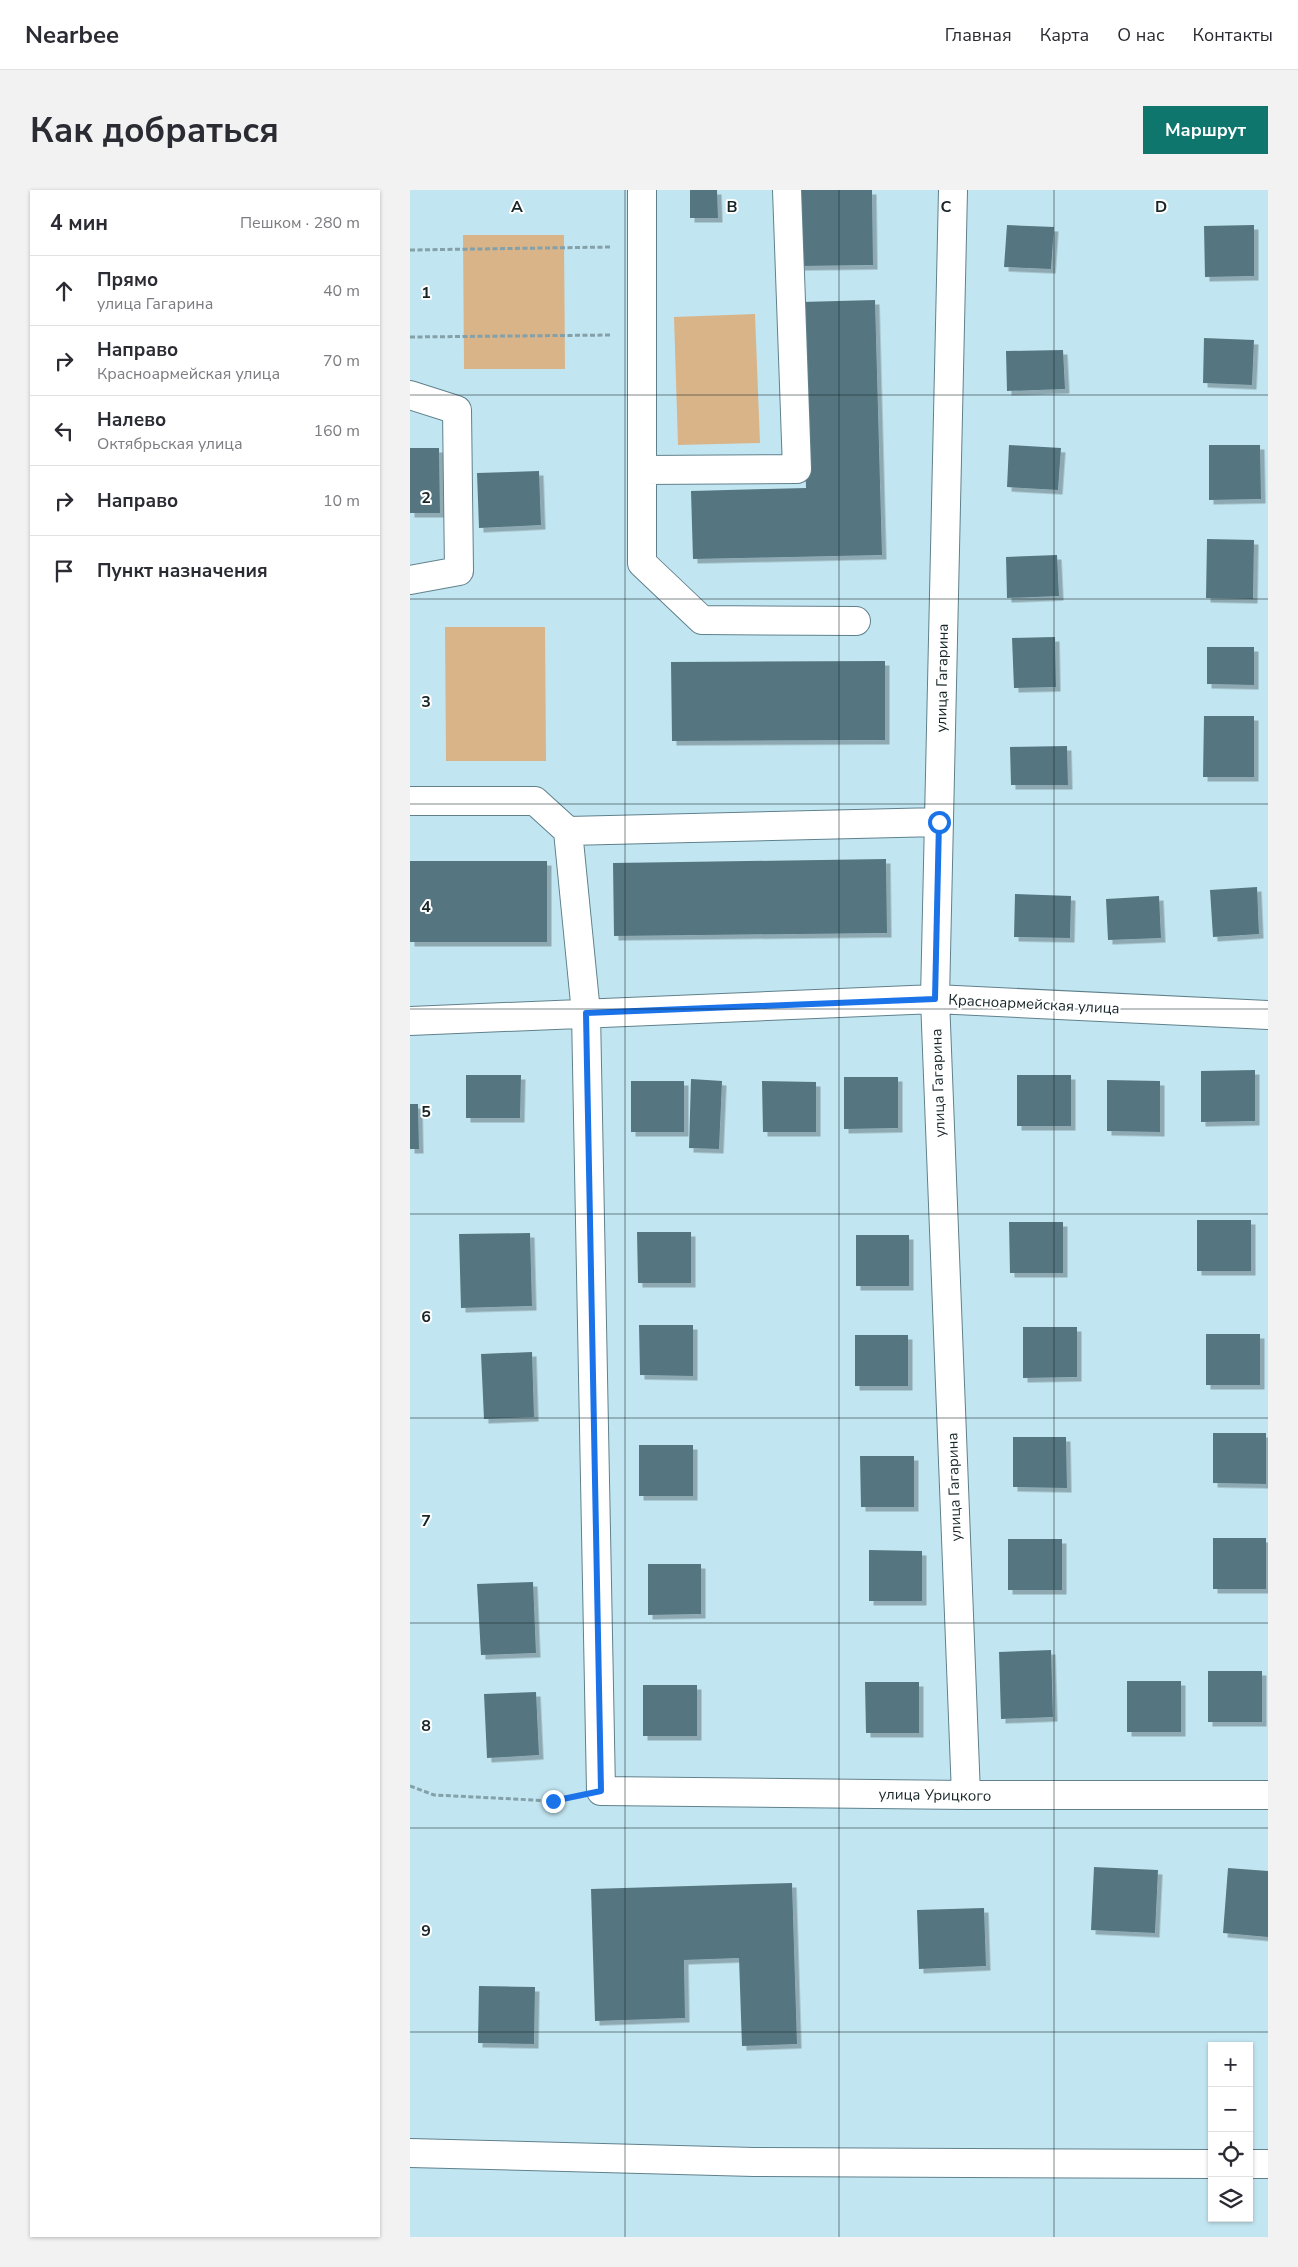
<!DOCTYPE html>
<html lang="ru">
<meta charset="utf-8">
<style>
body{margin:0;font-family:"Nunito Sans",sans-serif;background:#f2f2f3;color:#2b2b33}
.controls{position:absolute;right:15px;bottom:15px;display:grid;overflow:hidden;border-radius:0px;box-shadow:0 1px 4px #0004}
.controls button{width:45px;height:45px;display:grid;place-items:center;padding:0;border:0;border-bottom:1px solid #e1e1e2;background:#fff;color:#2b2b33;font:25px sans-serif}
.stop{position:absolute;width:15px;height:15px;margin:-11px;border:4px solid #1a73e8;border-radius:50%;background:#fff}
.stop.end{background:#1a73e8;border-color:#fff;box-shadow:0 1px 5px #0008}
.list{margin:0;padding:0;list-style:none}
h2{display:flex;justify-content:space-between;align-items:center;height:65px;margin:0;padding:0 20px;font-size:21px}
h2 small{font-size:16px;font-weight:400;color:#7c7c81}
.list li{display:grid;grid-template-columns:32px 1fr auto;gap:15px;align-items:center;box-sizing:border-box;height:70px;padding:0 20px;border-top:1px solid #e1e1e2}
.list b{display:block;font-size:19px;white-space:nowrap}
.list p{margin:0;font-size:16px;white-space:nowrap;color:#7c7c81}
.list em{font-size:16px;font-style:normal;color:#7c7c81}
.icon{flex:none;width:28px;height:28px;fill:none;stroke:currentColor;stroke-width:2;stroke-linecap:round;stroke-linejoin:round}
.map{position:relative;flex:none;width:858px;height:2047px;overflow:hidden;border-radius:0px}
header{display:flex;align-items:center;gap:30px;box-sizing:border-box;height:70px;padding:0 25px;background:#fff;border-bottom:1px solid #e1e1e2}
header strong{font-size:24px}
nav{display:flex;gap:28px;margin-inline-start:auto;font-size:18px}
.intro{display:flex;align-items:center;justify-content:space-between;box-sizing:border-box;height:120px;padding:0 30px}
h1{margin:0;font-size:35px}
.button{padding:12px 22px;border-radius:0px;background:#0f766e;color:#fff;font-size:18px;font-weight:700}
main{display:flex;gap:30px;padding:0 30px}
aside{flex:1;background:#fff;border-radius:0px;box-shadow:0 1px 4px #0004}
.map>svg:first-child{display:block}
</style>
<header>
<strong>Nearbee</strong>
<nav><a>Главная</a><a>Карта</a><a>О нас</a><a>Контакты</a></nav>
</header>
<div class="intro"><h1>Как добраться</h1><a class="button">Маршрут</a></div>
<main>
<aside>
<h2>4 мин<small>Пешком · 280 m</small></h2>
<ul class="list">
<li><svg class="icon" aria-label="ahead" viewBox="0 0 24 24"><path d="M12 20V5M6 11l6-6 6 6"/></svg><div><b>Прямо</b><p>улица Гагарина</p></div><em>40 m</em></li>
<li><svg class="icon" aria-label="right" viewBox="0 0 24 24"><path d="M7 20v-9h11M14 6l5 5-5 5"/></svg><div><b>Направо</b><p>Красноармейская улица</p></div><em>70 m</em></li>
<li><svg class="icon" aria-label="left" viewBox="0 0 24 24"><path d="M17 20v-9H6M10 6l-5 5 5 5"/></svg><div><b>Налево</b><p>Октябрьская улица</p></div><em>160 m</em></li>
<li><svg class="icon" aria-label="right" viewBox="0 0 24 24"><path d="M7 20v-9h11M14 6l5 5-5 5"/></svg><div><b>Направо</b></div><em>10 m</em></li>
<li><svg class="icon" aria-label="arrive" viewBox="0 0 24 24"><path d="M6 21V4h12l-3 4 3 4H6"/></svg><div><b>Пункт назначения</b></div></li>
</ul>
</aside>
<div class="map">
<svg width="858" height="2047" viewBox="0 0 858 2047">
<defs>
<filter id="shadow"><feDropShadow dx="4.5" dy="4.5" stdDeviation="0" flood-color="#0004"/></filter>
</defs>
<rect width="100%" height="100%" fill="#c2e6f1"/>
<!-- green -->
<path fill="#d9b489" d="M53,45H154L155,179H54Z
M345,124L350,253L268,255L264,127Z
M35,437H135L136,571H36Z"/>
<!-- building -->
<path fill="#557680" filter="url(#shadow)" d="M280,0H307L308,28H280Z
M389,0H462L463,75L390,76Z
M597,35L644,37L641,79L594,77Z
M844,35V86L795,87L794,36Z
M465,110L472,365L283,369L281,301L396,298L391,112Z
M794,148L844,150L842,195L793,193Z
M653,160L655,199L597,201L596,161Z
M599,255L651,258L648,300L597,297Z
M799,255H850L851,309L799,310Z
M0,258H29L30,323H0Z
M129,281L131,335L69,338L67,283Z
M797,349L844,350L843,409L796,408Z
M647,365L649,406L597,408L596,367Z
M645,447L646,497L604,498L602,448Z
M797,457H844V495L797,494Z
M475,471V550L262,551L261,472Z
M794,526H844V587H793Z
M657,556L658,595H601L600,557Z
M476,669L477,743L204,746L203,673Z
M0,671H137V752H0Z
M847,697L849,744L803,747L800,700Z
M605,704L661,706L660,748L604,747Z
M749,706L751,748L698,750L696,709Z
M845,880V931L791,932V881Z
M56,885H111L110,928H56Z
M607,885H661V936H607Z
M434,887H488V938L434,939Z
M281,889L312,891L309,959L279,958Z
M697,890L750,891V942L697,941Z
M221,891H274V942H221Z
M352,891L406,892V942H353Z
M0,914H8L9,959H0Z
M787,1030H841V1081H787Z
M599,1032H653V1083H600Z
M227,1042H281V1093H228Z
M120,1043L122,1116L51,1118L49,1044Z
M446,1045H499V1096H446Z
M229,1135H283V1186L230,1185Z
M613,1137H667V1187L613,1188Z
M796,1144H850V1195H796Z
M445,1145H498V1196H445Z
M122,1162L124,1227L74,1229L71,1164Z
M803,1243H856V1294L803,1293Z
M603,1247H656L657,1298L603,1297Z
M229,1255H283V1306H229Z
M450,1266H504V1317H451Z
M803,1348H856V1399H803Z
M598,1349H652V1400H598Z
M459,1360L512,1361V1411H459Z
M238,1374H291V1424L238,1425Z
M123,1392L126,1463L71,1465L67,1394Z
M641,1460L643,1527L591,1529L589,1462Z
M798,1481H852V1532H798Z
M717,1491H771V1542H717Z
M455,1492H509V1543H456Z
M233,1495H287V1546H233Z
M126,1502L129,1565L77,1568L74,1504Z
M684,1677L748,1680L745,1743L681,1740Z
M818,1678L858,1681V1747L813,1743Z
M382,1693L387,1854L332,1856L329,1768L274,1770L275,1828L185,1831L181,1699Z
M574,1718L576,1776L509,1779L507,1720Z
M69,1796L125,1797L124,1854L68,1853Z"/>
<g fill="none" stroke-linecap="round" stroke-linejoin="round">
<defs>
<path id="minor" d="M232,0V373L292,430L446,431
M543,0L525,809L556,1605
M0,205L47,220L49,381L0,390
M232,280L387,279L377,0
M0,611H125L158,641L176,823L191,1601L556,1605H858
M158,641L529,632
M0,831L525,809L858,825
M0,1963L344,1972L802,1974
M839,1974H858"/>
</defs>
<!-- minor casing -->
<use href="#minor" stroke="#60818c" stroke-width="30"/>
<!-- path -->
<path stroke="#84a0a9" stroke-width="3" stroke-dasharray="5 2.5" stroke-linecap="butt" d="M0,60L201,57
M0,147L202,145
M0,1596L24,1605L143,1611L161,1607"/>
<!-- minor -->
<use href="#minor" stroke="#fff" stroke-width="28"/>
</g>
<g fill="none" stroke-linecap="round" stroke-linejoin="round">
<!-- route -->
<path stroke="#1a73e8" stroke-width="6" d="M143,1611L191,1601L176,823L525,809L529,632"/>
</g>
<!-- grid -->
<path fill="none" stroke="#172529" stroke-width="1" stroke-opacity="0.55" d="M215,0V2047M429,0V2047M644,0V2047M0,205H858M0,409H858M0,614H858M0,819H858M0,1024H858M0,1228H858M0,1433H858M0,1638H858M0,1842H858"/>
<g text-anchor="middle" stroke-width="4" stroke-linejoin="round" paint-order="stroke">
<!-- street labels -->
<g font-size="15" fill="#172529" stroke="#fff">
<text transform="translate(532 488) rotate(-89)" y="5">улица Гагарина</text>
<text transform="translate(624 814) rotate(3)" y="5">Красноармейская улица</text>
<text transform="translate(528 893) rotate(-92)" y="5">улица Гагарина</text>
<text transform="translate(544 1297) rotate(-92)" y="5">улица Гагарина</text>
<text transform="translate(525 1605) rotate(1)" y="5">улица Урицкого</text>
</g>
</g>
<g font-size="16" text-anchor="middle" font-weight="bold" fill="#172529" stroke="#fff" stroke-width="4" stroke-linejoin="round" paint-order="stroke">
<text x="107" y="22">A</text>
<text x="322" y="22">B</text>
<text x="536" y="22">C</text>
<text x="751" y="22">D</text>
<text x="16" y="108">1</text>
<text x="16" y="313">2</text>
<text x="16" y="517">3</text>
<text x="16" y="722">4</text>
<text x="16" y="927">5</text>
<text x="16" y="1132">6</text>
<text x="16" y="1336">7</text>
<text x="16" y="1541">8</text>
<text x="16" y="1746">9</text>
</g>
</svg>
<div class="controls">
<button>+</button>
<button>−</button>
<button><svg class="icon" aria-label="locate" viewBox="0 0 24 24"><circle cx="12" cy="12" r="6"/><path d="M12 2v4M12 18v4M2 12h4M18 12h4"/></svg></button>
<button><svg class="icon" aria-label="layers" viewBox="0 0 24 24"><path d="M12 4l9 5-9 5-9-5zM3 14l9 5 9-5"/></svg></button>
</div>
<div class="stop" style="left:529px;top:632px"></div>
<div class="stop end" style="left:143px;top:1611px"></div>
</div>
</main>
